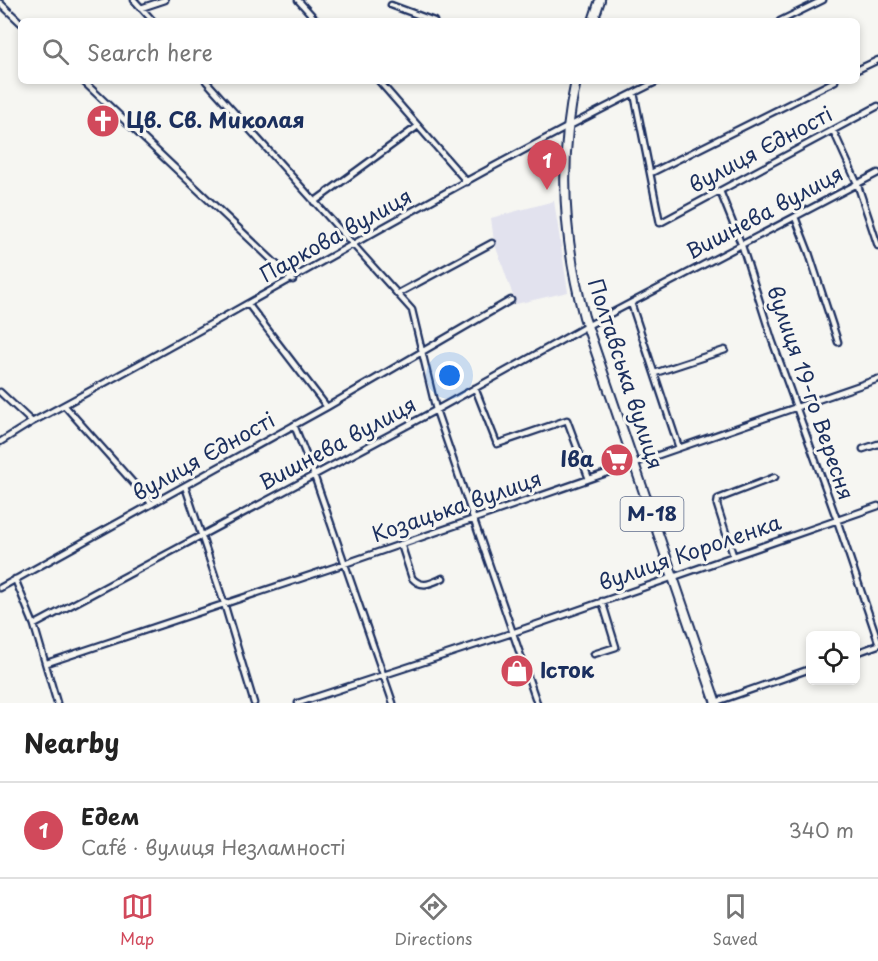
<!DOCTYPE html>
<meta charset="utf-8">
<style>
body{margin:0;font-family:"Playpen Sans",sans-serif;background:#f6f6f6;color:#222}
.controls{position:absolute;right:18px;bottom:18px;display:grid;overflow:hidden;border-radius:9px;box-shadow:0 3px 9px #0003}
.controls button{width:54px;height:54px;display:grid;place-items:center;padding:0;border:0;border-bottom:2px solid #e0e0e0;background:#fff;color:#222;font:30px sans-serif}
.you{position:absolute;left:450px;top:376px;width:21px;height:21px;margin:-15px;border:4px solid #fff;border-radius:50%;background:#1a73e8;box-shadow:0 0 0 9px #1a73e833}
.badge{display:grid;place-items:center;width:39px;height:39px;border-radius:50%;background:#d1495b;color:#fff;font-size:20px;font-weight:700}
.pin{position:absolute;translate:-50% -50px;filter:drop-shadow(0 2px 3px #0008)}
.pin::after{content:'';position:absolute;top:32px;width:21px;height:18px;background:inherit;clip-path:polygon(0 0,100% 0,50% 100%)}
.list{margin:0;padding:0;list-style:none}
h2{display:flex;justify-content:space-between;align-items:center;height:78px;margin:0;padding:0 24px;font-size:26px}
h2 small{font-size:20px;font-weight:400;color:#767676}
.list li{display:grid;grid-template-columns:39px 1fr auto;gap:18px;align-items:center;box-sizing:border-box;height:96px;padding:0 24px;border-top:2px solid #e0e0e0}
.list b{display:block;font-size:22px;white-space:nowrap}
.list p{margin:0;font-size:20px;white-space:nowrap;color:#767676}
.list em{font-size:20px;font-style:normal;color:#767676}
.icon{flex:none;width:33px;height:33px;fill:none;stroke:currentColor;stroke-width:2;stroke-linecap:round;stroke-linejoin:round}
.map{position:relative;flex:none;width:878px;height:703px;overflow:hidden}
.search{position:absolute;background:#fff;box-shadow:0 3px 9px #0003;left:18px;right:18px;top:18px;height:66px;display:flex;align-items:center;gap:15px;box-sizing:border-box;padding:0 21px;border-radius:9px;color:#767676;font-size:22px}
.sheet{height:174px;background:#fff}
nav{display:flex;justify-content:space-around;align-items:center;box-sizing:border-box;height:84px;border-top:2px solid #e0e0e0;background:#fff;font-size:16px;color:#767676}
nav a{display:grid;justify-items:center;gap:3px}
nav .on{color:#d1495b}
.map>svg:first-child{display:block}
</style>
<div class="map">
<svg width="878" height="703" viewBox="0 0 878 703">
<rect width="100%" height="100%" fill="#f6f6f2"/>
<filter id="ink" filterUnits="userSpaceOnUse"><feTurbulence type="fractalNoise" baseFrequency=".0167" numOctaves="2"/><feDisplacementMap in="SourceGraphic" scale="12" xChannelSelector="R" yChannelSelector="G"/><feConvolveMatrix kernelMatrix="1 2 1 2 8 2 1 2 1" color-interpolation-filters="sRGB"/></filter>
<g filter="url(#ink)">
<!-- built -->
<path fill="#e2e2ee" d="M554,201L568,292L516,304L494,242L491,218Z"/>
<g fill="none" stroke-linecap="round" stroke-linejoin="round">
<defs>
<path id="minor" d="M134,0L153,21
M298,0L317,21
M0,3L21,23
M391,5L434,21
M141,8L165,0
M780,21L823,0
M857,70L878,60
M83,81L293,280
M206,81L412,310L436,410L537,703
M379,81L467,182
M634,93L660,223L878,106
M833,130L857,183L878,246
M651,173L835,81
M720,191L742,246L772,340L837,520L878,641
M314,202L418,126
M795,217L809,253L838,342
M397,294L492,243
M631,303L679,448
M248,304L327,407
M655,373L725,350
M475,388L497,444L567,420L589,479
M0,392L32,422
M64,405L152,504
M294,425L314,475L393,703
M0,442L32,422C242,311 445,186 658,81
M863,449L878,444
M185,486L224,603L254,703
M401,544L412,578C422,589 431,583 443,578
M733,555L717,505L718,499L775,477
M15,579L34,625L57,703
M0,588L327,407L511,300
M34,625L436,410L587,326L878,173
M856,653L878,645
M594,654L616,647L602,601
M47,663L344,564L878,379
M716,702L810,669
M298,703L512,633L878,506"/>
<path id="trunk" d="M593,21L600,0
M576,81C558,161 563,238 584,317L716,703"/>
</defs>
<!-- minor casing -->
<use href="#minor" stroke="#1b2f5e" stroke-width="9"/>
<!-- trunk casing -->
<use href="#trunk" stroke="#1b2f5e" stroke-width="12"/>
<!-- minor -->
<use href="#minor" stroke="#f6f6f2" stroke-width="4.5"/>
<!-- trunk -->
<use href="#trunk" stroke="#f6f6f2" stroke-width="8"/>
</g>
</g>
<!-- icons -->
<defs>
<symbol id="church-disc" viewBox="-11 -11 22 22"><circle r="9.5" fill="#d1495b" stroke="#f6f6f2"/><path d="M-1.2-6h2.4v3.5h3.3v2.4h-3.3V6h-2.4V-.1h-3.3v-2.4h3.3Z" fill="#fff"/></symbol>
<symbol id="supermarket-disc" viewBox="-11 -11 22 22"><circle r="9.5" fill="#d1495b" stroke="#f6f6f2"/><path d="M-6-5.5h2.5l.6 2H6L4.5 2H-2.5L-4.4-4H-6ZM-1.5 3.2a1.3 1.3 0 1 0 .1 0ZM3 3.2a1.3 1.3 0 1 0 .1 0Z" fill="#fff"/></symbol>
<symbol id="shop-disc" viewBox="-11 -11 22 22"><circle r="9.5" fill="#d1495b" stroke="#f6f6f2"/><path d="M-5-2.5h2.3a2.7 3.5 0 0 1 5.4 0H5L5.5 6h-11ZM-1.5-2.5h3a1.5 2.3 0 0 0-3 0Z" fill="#fff"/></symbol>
</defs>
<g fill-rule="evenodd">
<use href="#church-disc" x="84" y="102" width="38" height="38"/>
<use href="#supermarket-disc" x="598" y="441" width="38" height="38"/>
<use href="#shop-disc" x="498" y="652" width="38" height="38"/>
</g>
<g text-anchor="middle" stroke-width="6" stroke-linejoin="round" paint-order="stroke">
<!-- shield labels -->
<rect fill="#f6f6f2" stroke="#5d6b8a" stroke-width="1.5" x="620.5" y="497" width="63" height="34" rx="4.5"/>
<g font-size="20" font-weight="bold" fill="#1b2f5e">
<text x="652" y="521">М-18</text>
</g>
<!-- poi labels -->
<g font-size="21" font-weight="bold" fill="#1b2f5e" stroke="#f6f6f2" text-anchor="start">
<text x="126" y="128">Цв. Св. Миколая</text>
<text x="594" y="467" text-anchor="end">Іва</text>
<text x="540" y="678">Істок</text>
</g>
<!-- street labels -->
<g font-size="21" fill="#1b2f5e" stroke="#f6f6f2">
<text transform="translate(761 150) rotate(-28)" y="7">вулиця Єдності</text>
<text transform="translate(765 213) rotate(-28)" y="7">Вишнева вулиця</text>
<text transform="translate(336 236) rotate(-29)" y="7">Паркова вулиця</text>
<text transform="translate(625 374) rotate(72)" y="7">Полтавська вулиця</text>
<text transform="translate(810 393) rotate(71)" y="7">вулиця 19-го Вересня</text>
<text transform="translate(338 444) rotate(-28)" y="7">Вишнева вулиця</text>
<text transform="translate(204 457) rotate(-29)" y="7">вулиця Єдності</text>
<text transform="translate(457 507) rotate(-19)" y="7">Козацька вулиця</text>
<text transform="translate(690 553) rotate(-19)" y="7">вулиця Короленка</text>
</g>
</g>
</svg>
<div class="controls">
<button><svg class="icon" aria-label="locate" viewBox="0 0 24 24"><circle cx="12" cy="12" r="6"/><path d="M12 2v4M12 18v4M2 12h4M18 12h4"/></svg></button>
</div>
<div class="you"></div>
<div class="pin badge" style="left:547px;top:190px">1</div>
<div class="search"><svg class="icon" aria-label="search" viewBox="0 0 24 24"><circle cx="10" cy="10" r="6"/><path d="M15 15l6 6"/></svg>Search here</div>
</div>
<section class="sheet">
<h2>Nearby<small></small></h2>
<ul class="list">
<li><span class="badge">1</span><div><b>Едем</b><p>Café · вулиця Незламності</p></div><em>340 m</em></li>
</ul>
</section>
<nav>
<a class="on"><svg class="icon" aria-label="map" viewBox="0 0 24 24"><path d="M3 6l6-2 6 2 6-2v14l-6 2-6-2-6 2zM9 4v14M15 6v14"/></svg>Map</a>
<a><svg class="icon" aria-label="directions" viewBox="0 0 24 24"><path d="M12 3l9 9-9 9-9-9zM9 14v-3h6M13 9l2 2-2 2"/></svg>Directions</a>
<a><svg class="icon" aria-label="saved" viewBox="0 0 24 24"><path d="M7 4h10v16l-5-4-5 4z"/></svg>Saved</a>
</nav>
